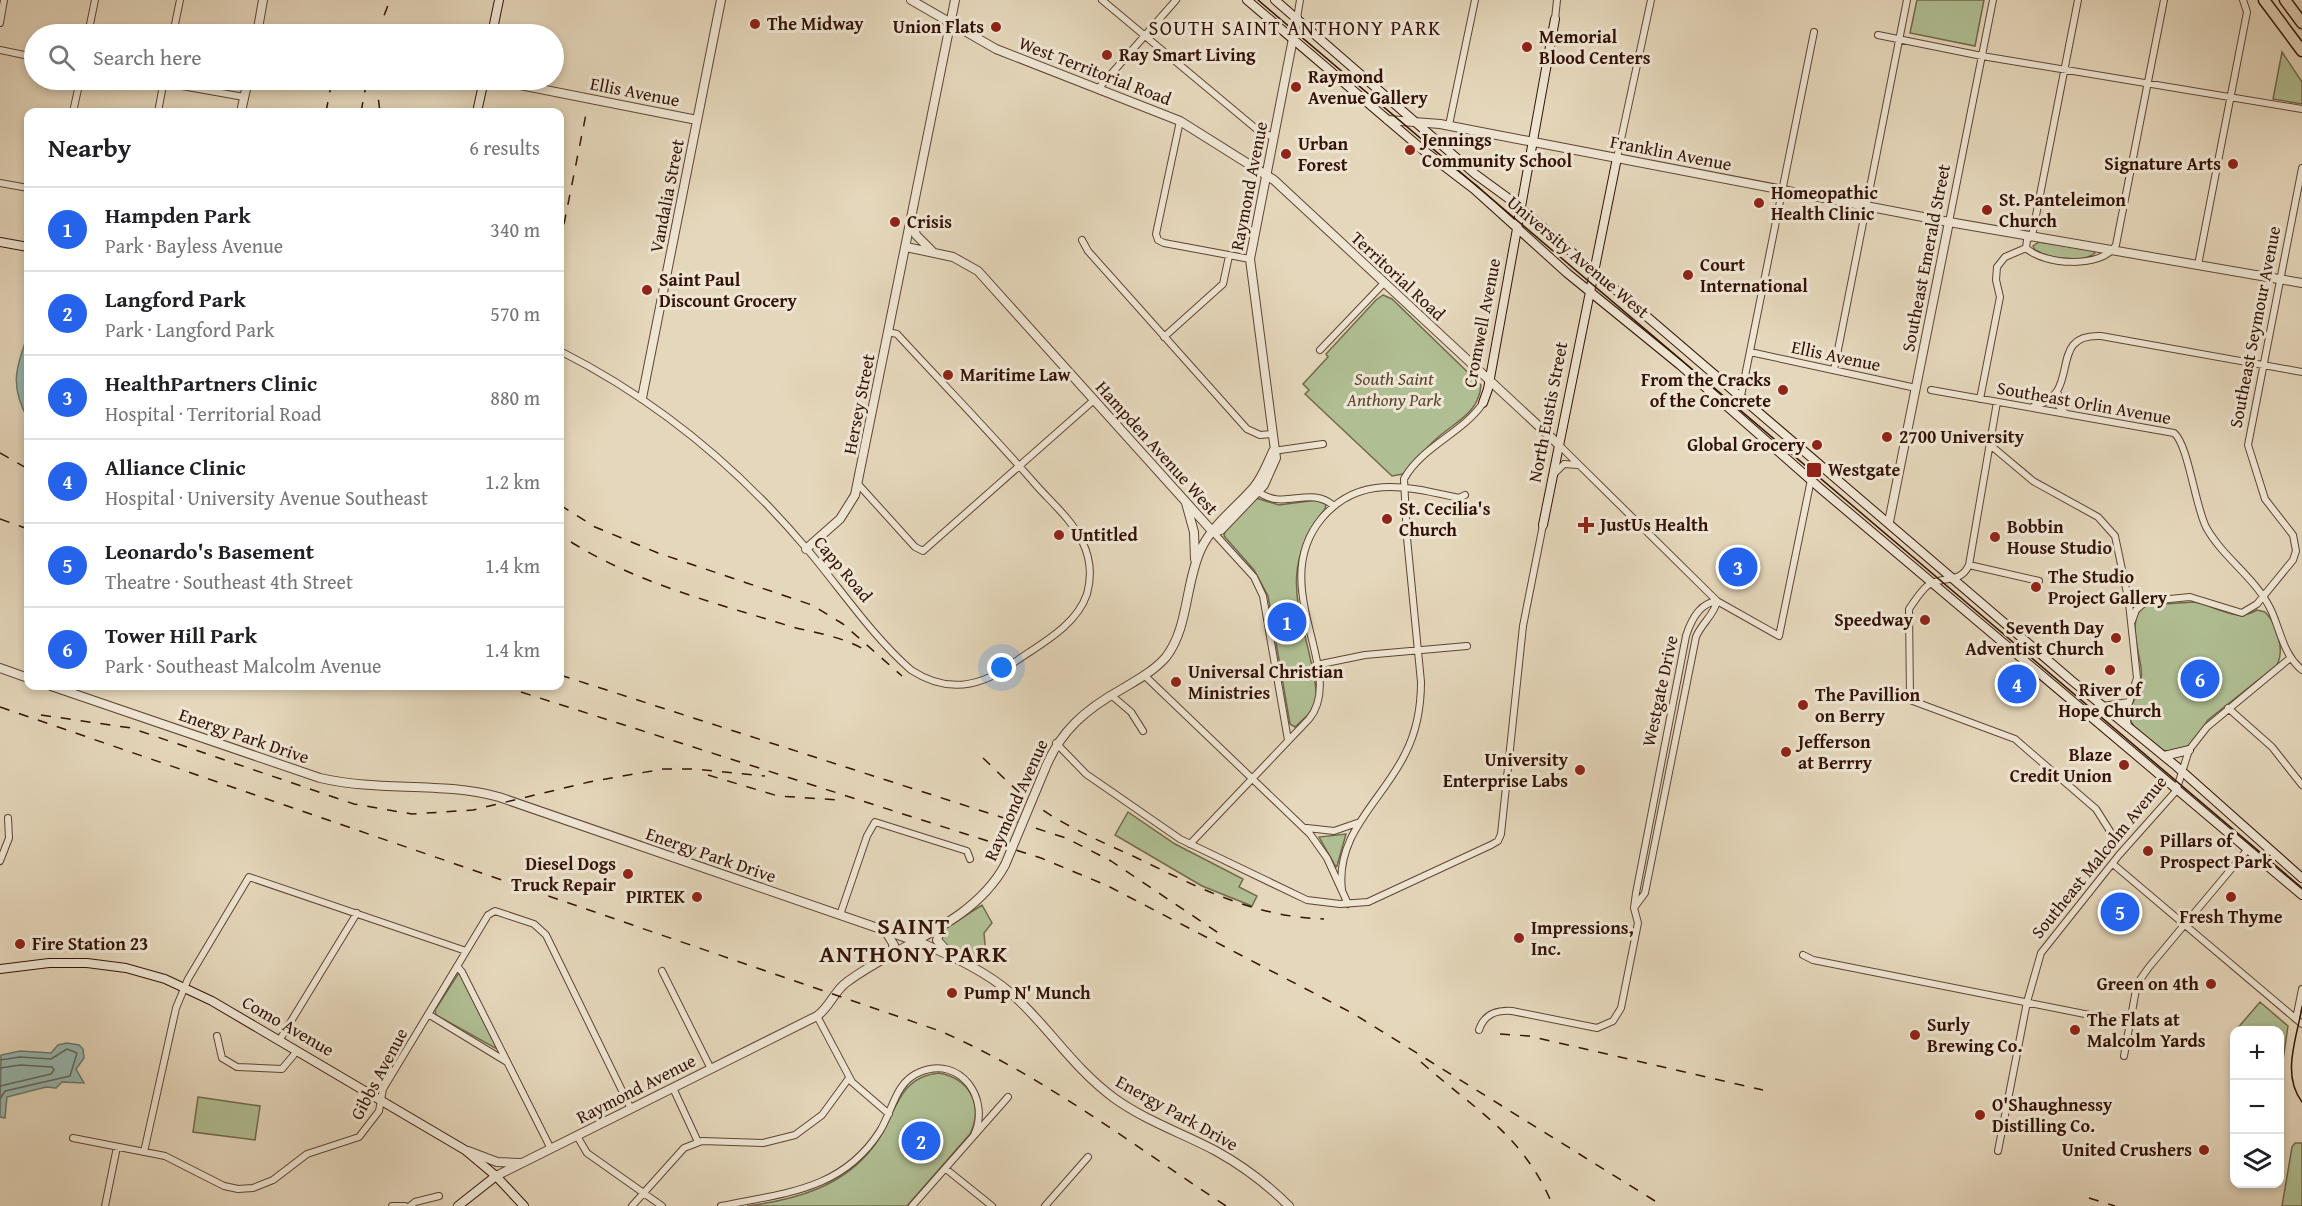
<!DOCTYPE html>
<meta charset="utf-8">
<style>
body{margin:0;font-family:"Gentium Book Plus",serif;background:#f2f2f2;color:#202124}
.controls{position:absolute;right:18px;bottom:18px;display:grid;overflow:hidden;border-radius:12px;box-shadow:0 3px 9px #0003}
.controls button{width:54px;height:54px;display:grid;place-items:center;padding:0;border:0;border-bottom:2px solid #e0e0e0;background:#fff;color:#202124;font:30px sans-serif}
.you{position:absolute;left:1002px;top:668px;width:21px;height:21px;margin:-15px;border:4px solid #fff;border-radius:50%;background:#1a73e8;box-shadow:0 0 0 9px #1a73e833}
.badge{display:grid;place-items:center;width:39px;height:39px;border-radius:50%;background:#2563eb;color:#fff;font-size:20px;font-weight:700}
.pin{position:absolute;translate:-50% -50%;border:3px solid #fff;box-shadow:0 2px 6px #0006}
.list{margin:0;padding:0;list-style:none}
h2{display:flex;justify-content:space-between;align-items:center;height:78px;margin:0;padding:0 24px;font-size:26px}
h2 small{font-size:20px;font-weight:400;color:#757577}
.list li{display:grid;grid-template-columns:39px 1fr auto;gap:18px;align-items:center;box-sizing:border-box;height:84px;padding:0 24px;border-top:2px solid #e0e0e0}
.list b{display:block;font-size:22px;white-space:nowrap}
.list p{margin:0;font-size:20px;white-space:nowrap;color:#757577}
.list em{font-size:20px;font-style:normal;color:#757577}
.icon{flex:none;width:33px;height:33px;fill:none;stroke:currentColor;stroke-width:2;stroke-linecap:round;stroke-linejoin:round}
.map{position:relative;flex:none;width:2302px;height:1206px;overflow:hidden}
.search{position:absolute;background:#fff;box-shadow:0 3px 9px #0003;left:24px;top:24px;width:540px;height:66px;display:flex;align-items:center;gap:15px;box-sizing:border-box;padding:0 21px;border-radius:33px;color:#757577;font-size:22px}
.panel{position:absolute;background:#fff;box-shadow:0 3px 9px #0003;left:24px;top:108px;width:540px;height:582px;border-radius:12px}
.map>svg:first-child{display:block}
</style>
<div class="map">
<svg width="2302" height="1206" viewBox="0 0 2302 1206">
<rect width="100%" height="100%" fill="#e5d7bb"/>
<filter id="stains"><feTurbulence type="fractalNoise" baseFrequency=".00333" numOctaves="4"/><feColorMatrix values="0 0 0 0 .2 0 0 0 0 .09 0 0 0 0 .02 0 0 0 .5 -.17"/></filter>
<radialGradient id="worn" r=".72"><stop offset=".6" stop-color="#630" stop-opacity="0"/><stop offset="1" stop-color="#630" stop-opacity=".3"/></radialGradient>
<!-- green -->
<path fill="#b0bf93" stroke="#72694c" stroke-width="1.5" d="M1917,0H1984L1975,46L1910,33Z
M2282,52L2302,82V104L2273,99Z
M2039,242L2093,250L2095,253C2079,265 2051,259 2035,250L2033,246Z
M1383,295L1392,299L1481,385C1479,414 1454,422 1435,440C1424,450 1414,463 1403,474L1392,476L1305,394L1309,390L1303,384L1328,357L1326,354L1376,300Z
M1256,498L1279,505L1317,500L1326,504L1325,509C1270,578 1310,623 1317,698L1310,713L1295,727L1290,724L1268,596L1254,570L1224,536L1225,531Z
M2195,602C2216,606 2235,623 2257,610L2265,612C2277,624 2285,649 2277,665L2208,720L2191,745L2179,753C2164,752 2158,749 2147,739C2109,710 2146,703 2141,667C2138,648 2126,613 2148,605Z
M1128,812L1175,844L1243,879L1239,887L1257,896L1252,906L1202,886L1115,835Z
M1346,834L1337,866L1336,867L1319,837Z
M982,905L992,923L984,933L986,956L982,963L946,945L941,939L946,928Z
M458,974H460L497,1049L436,1015L435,1010Z
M2260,1002L2288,1026L2280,1081V1030H2236Z
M939,1073C970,1079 984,1105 970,1134L907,1206H747C794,1200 843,1187 873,1147C897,1117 895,1077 939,1073Z
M198,1097L260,1106L255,1140L193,1132Z
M2295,1143H2302V1206H2282L2292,1147Z"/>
<!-- water -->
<path fill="#96b9b2" stroke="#6f776d" stroke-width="1.5" d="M28,335V419C10,387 15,369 28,335Z
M67,1043L79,1045L83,1049L84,1058L76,1069L84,1083L62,1082L56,1088L46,1087L7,1097L5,1118L0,1117L1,1055L20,1051L51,1053L58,1045Z"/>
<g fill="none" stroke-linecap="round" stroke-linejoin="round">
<!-- shore -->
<path stroke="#65665c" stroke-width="1.5" d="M0,1060L20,1057L51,1059L67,1049L77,1053L70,1076L5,1091L0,1099
M0,1068L20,1065L52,1067L54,1070L51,1074L0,1086"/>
<defs>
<path id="minor" d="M1102,0L1260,132L1274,137
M1297,18L1300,0
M1555,19L1557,0
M0,23L4,0
M88,34L95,0
M173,34L180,0
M1878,35L1982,56L2302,109
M0,50L34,57
M148,80L244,97
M1098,89L1176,0
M73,112L80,80
M158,112L164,80
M1180,121L1156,234L1158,240L1164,243L1250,259
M1449,125L1475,0
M1617,158L1651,0
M0,183L28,188
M1949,222L1993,0
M1082,240L1088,251L1247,429L1260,435L1273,434
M2026,248C2044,265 2102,269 2116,245L2164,0
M2198,265L2247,12L2243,0
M1164,337L1223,284L1229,256
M1320,350L1384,283
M560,351C657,400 737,466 807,549C840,588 873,637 911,670C946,693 979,688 1012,664C1038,645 1076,627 1087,594C1092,576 1090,557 1082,541C1072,520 1051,502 1036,485C991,433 943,384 897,334L888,332
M1750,352L1916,388
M1834,370L1907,0
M1931,390L2174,433C2188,444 2195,505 2206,527C2223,558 2256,578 2271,610C2281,632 2283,654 2302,670
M2058,394L2059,406L2064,412
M1741,396L1814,32
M1980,399L2000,297L1996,280L1997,267L2005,257L2026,248L2027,240L2032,236L2078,0
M1997,402L1969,565C1960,585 1941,575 1927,586C1920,592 1914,602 1909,609L1910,700L2015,739L2096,809L2115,839
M2034,406C2084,395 2045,333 2101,336L2302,372
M1558,444L1717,601L1779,636L1815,460
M1989,444L2033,481L2098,517L2115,536L2129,603L2137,678L2126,712L2128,727
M1273,451L1323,444
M1554,474L1564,464L1578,465
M858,484L915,547L923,551L1094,400
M1256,490C1283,513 1309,484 1334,506
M1213,532L1254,577L1263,596L1288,740
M1969,565L2039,581
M2129,603L2190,597L2242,613L2257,604L2293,560L2296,551L2293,535L2265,499L2248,445L2302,168
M2132,621L2136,610L2144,603
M1316,665L1365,655L1467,646
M1144,675L1310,834L1327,858L1348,904
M1111,695L1131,712L1143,731
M2103,706L2129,702
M2228,708L2272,747L2302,785
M1056,743L1086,774L1180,839L1307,900L1340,904L1368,902L1491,845L1498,841L1501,834L1523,626L1543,525
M1307,828L1334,831L1357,823
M1190,844L1309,719C1348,672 1265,586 1322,518C1360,473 1409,487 1459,498L1465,495
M0,861L9,838L8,818
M2113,864L2302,1024
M1342,890C1335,833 1383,800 1405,754C1417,731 1421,707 1421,682L1407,538L1404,479C1422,446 1463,433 1483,403
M1634,908L1645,893L1696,637C1701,624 1715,614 1717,601
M840,915L867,836L875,822L967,851L970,859
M1803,955L1813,960L2130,1023
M457,966L462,972L551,1149
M662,971L711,1069
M428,1014L507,1062
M817,1016L852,1082L889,1114
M2296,1019L2302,989
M1479,1030C1484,1014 1496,1010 1512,1011L1597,1028L1613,1021L1621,1008L1638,923L1634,908L1636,893L1686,636C1691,620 1700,603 1717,601
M217,1036L222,1058L237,1067L282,1069L297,1051
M279,1041L357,913
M2124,1056L2137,984L2149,967L2248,849
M673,1088L698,1142
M577,1136L587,1153L662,1206
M73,1138L165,1156L224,1186L238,1189L253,1188L273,1180L307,1154L359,1137L379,1111L383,1089L488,915L495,911L534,924L546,935L631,1109
M1998,1151L2027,1002L2041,953L2119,855L2176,791L2189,750L2207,727L2289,659
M144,1152L176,1008L188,979L249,877L466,951
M946,1169L992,1206
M105,1206L117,1147
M392,1206H405
M410,1206L415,1202L439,1196
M632,1206L684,1148L702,1141L763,1143L795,1135L822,1115L849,1078
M721,1206C783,1193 842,1191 880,1131C893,1110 895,1082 920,1072C961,1055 991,1100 974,1135
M912,1206L1008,1097
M1045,1206L1088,1157"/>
<path id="tertiary" d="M911,0L996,49L1180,121L1274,180L1558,444
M257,34L263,0
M495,80L697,120
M241,112L248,80
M1388,120L1440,124L1949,222L2302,283
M912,219L916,235L932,251
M906,247L953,257L978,271L1213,532
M642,398L721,0
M1186,503L1194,532L1195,559
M1889,522L1949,222
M1213,532L1221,530L1264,485L1276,458L1250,259L1297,18
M806,549L840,519L855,495L955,0
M0,668L28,678
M51,686L320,778C380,792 440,781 499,797L924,944C956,958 985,971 1012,994C1049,1027 1072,1067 1114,1098C1146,1121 1182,1133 1216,1151C1243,1166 1267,1184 1289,1206
M1045,769C1060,731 1086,709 1122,689C1137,680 1154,671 1166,657C1189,627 1185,583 1201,549C1213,524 1236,508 1254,487C1263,476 1267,464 1273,451
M942,926L937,940L946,950
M886,932L894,945L889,955
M468,1151L497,1162L520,1163
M496,1176L817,1016C830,1007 834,991 847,982C899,943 972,925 1005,865"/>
<path id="secondary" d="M1247,0L1423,150L1474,189L1567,273L1680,365L1821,489L2302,895
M1275,0L1475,174L1512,201L2071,680L2176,766L2302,878
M492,34L499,0
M477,112L484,80
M0,242L28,247
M1483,403L1488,389L1555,19
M1543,525L1617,158
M2164,756L2189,750
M0,969L49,963H87L126,968L165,979L212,1001L465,1150L496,1176L524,1206
M458,1206L496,1176"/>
<path id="motorway" d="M2264,0L2302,51
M2285,0L2302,23"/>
</defs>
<!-- minor casing -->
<use href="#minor" stroke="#604433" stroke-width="8"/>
<!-- tertiary casing -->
<use href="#tertiary" stroke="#604433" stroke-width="10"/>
<!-- secondary casing -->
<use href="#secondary" stroke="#341306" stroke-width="10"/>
<!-- motorway casing -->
<use href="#motorway" stroke="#341306" stroke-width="13"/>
<!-- minor -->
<use href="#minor" stroke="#eee5d3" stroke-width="6"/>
<!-- tertiary -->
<use href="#tertiary" stroke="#eee5d3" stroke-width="8"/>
<!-- secondary -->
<use href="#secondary" stroke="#eee5d3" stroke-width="8"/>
<!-- motorway -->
<use href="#motorway" stroke="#e5d7bb" stroke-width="10"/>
<!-- tram -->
<path stroke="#341306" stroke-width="1.5" d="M1258,0L2302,888
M2302,1007C2297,1038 2281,1074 2302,1102"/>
<!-- rail -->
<path stroke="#341306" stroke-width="1.5" stroke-dasharray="10 10" stroke-linecap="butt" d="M377,34L390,0
M376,80L380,112
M326,112L332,80
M361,112L367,80
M560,244L587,109
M0,453L28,469
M560,505L595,527L658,553L812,605L843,624L902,676
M0,519L28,529
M571,542C637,583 712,602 786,625C812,633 840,635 865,650
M560,675L1066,838L1111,861L1220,934
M502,686L1041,858L1108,886L1354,1014L1663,1206
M0,707L940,1031C1042,1075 1133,1145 1226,1206
M41,715L131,728L354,804L412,814L473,810L589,782L663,769H695L765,776
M983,758C999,773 1016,791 1034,804C1066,827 1100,841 1135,857C1197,887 1254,917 1324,919
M708,775L778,796L840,800
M1500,1034L1529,1036L1763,1090
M1421,1062C1476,1111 1523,1134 1553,1206
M2089,1198L2115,1206"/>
<defs>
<path id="tertiary-bridge" d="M1005,865L1045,769"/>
</defs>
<!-- tertiary-bridge casing -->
<use href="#tertiary-bridge" stroke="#604433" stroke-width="10" stroke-linecap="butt"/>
<!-- tertiary-bridge -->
<use href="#tertiary-bridge" stroke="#eee5d3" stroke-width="8"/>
</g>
<!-- markers -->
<g fill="#8f2418" stroke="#eee5d3" stroke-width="2">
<circle cx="755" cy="24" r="6"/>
<circle cx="996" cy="27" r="6"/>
<circle cx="1527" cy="47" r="6"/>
<circle cx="1107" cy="55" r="6"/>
<circle cx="1296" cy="87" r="6"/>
<circle cx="1410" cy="150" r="6"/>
<circle cx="1286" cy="154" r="6"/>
<circle cx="2233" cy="164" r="6"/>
<circle cx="1759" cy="203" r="6"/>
<circle cx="1987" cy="210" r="6"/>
<circle cx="895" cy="222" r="6"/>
<circle cx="1688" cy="275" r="6"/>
<circle cx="647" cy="290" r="6"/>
<circle cx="948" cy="375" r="6"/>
<circle cx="1783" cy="390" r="6"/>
<circle cx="1887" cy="437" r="6"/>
<circle cx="1817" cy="445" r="6"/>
<rect x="1806" y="462" width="16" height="16" rx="3"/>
<circle cx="1387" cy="519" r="6"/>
<path d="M1583 516h6v6h6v6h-6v6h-6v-6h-6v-6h6z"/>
<circle cx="1059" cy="535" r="6"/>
<circle cx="1995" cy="537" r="6"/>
<circle cx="2036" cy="587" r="6"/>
<circle cx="1925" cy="620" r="6"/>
<circle cx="2116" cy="638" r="6"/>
<circle cx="2110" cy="670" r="6"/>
<circle cx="1176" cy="682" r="6"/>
<circle cx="1803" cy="705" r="6"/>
<circle cx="1786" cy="752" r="6"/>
<circle cx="2124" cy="765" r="6"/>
<circle cx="1580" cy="770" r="6"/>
<circle cx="2148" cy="851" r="6"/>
<circle cx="628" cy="874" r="6"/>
<circle cx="697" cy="897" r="6"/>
<circle cx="2231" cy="897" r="6"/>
<circle cx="1519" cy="938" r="6"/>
<circle cx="20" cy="944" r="6"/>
<circle cx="2211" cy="984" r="6"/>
<circle cx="952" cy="993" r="6"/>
<circle cx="2075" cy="1030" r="6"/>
<circle cx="1915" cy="1035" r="6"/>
<circle cx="1980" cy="1115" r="6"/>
<circle cx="2204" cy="1150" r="6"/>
</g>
<g text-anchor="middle" stroke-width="6" stroke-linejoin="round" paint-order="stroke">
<!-- poi labels -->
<g font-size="18" font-weight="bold" fill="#341306" stroke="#eee5d3" text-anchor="start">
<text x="767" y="30">The Midway</text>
<text x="984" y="33" text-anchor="end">Union Flats</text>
<text x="1539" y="43">Memorial<tspan x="1539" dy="21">Blood Centers</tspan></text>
<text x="1119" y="61">Ray Smart Living</text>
<text x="1308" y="83">Raymond<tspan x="1308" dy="21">Avenue Gallery</tspan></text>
<text x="1422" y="146">Jennings<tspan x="1422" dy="21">Community School</tspan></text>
<text x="1298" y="150">Urban<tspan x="1298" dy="21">Forest</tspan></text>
<text x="2221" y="170" text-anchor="end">Signature Arts</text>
<text x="1771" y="199">Homeopathic<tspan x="1771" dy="21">Health Clinic</tspan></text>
<text x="1999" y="206">St. Panteleimon<tspan x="1999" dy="21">Church</tspan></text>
<text x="907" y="228">Crisis</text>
<text x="1700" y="271">Court<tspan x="1700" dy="21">International</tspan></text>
<text x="659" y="286">Saint Paul<tspan x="659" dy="21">Discount Grocery</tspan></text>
<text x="960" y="381">Maritime Law</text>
<text x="1771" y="386" text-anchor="end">From the Cracks<tspan x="1771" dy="21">of the Concrete</tspan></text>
<text x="1899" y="443">2700 University</text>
<text x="1805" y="451" text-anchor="end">Global Grocery</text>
<text x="1828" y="476">Westgate</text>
<text x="1399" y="515">St. Cecilia's<tspan x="1399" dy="21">Church</tspan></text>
<text x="1600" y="531">JustUs Health</text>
<text x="2007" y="533">Bobbin<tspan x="2007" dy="21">House Studio</tspan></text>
<text x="1071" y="541">Untitled</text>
<text x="2048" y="583">The Studio<tspan x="2048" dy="21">Project Gallery</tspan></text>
<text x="1913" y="626" text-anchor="end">Speedway</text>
<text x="2104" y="634" text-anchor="end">Seventh Day<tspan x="2104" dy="21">Adventist Church</tspan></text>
<text x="1188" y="678">Universal Christian<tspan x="1188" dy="21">Ministries</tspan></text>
<text x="2110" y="696" text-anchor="middle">River of<tspan x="2110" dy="21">Hope Church</tspan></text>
<text x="1815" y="701">The Pavillion<tspan x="1815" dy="21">on Berry</tspan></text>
<text x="1798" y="748">Jefferson<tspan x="1798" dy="21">at Berrry</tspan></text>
<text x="2112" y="761" text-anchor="end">Blaze<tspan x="2112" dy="21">Credit Union</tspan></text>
<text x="1568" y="766" text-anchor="end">University<tspan x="1568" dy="21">Enterprise Labs</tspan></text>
<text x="2160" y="847">Pillars of<tspan x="2160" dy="21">Prospect Park</tspan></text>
<text x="616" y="870" text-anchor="end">Diesel Dogs<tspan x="616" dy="21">Truck Repair</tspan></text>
<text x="685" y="903" text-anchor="end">PIRTEK</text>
<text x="2231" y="923" text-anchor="middle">Fresh Thyme</text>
<text x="1531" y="934">Impressions,<tspan x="1531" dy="21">Inc.</tspan></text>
<text x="32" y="950">Fire Station 23</text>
<text x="2199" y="990" text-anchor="end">Green on 4th</text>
<text x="964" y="999">Pump N' Munch</text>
<text x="2087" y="1026">The Flats at<tspan x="2087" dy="21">Malcolm Yards</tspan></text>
<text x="1927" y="1031">Surly<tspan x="1927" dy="21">Brewing Co.</tspan></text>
<text x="1992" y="1111">O'Shaughnessy<tspan x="1992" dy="21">Distilling Co.</tspan></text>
<text x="2192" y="1156" text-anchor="end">United Crushers</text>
</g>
<!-- street labels -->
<g font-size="18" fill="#341306" stroke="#eee5d3">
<text transform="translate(1095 71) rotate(21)" y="6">West Territorial Road</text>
<text transform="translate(635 92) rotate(11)" y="6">Ellis Avenue</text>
<text transform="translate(1671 153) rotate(11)" y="6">Franklin Avenue</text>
<text transform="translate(1249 186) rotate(-79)" y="6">Raymond Avenue</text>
<text transform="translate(667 196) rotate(-79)" y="6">Vandalia Street</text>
<text transform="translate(1578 257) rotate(40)" y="6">University Avenue West</text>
<text transform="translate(1926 258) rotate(-79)" y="6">Southeast Emerald Street</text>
<text transform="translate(1398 276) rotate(43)" y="6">Territorial Road</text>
<text transform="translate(1482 323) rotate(-79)" y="6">Cromwell Avenue</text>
<text transform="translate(2255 327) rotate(-79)" y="6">Southeast Seymour Avenue</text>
<text transform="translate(1836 356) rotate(12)" y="6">Ellis Avenue</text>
<text transform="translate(2084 403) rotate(10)" y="6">Southeast Orlin Avenue</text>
<text transform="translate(859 404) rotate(-79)" y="6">Hersey Street</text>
<text transform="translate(1548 412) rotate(-79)" y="6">North Eustis Street</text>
<text transform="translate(1157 448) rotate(48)" y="6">Hampden Avenue West</text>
<text transform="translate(843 569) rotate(50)" y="6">Capp Road</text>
<text transform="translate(1660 691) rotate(-78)" y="6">Westgate Drive</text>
<text transform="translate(244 736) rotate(19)" y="6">Energy Park Drive</text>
<text transform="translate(1016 800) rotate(-66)" y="6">Raymond Avenue</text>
<text transform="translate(711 855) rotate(19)" y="6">Energy Park Drive</text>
<text transform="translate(2099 857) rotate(-51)" y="6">Southeast Malcolm Avenue</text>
<text transform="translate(288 1026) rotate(30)" y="6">Como Avenue</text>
<text transform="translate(379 1074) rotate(-62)" y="6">Gibbs Avenue</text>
<text transform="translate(636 1089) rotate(-27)" y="6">Raymond Avenue</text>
<text transform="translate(1177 1113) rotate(29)" y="6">Energy Park Drive</text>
</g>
<!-- park labels -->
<g font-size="18" font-style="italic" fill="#594730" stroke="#eee5d3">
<text x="1394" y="385">South Saint<tspan x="1394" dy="21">Anthony Park</tspan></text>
</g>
<!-- neighbourhood labels -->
<g font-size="20" letter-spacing="1.5" fill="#341306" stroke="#eee5d3">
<text x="1295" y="35">SOUTH SAINT ANTHONY PARK</text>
</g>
<!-- district labels -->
<g font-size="24" font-weight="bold" letter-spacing="1.5" fill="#341306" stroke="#eee5d3">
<text x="914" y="934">SAINT<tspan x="914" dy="28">ANTHONY PARK</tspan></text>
</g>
</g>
<rect width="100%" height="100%" filter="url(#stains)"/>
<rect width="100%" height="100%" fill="url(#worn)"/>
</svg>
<div class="controls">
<button>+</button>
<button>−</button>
<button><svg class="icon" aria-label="layers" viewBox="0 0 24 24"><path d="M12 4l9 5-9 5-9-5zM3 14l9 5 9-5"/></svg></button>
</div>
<div class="you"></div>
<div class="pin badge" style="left:1287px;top:622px">1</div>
<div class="pin badge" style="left:921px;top:1141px">2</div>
<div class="pin badge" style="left:1738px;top:567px">3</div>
<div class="pin badge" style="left:2017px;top:684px">4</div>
<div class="pin badge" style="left:2120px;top:912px">5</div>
<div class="pin badge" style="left:2200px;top:679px">6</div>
<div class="search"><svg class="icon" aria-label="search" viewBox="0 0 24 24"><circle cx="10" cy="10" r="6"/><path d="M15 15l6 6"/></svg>Search here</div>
<section class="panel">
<h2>Nearby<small>6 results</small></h2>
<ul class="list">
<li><span class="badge">1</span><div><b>Hampden Park</b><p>Park · Bayless Avenue</p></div><em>340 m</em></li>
<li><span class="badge">2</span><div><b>Langford Park</b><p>Park · Langford Park</p></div><em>570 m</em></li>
<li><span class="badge">3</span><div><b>HealthPartners Clinic</b><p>Hospital · Territorial Road</p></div><em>880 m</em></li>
<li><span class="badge">4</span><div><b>Alliance Clinic</b><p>Hospital · University Avenue Southeast</p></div><em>1.2 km</em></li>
<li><span class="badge">5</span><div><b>Leonardo's Basement</b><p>Theatre · Southeast 4th Street</p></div><em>1.4 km</em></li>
<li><span class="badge">6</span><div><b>Tower Hill Park</b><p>Park · Southeast Malcolm Avenue</p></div><em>1.4 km</em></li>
</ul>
</section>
</div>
